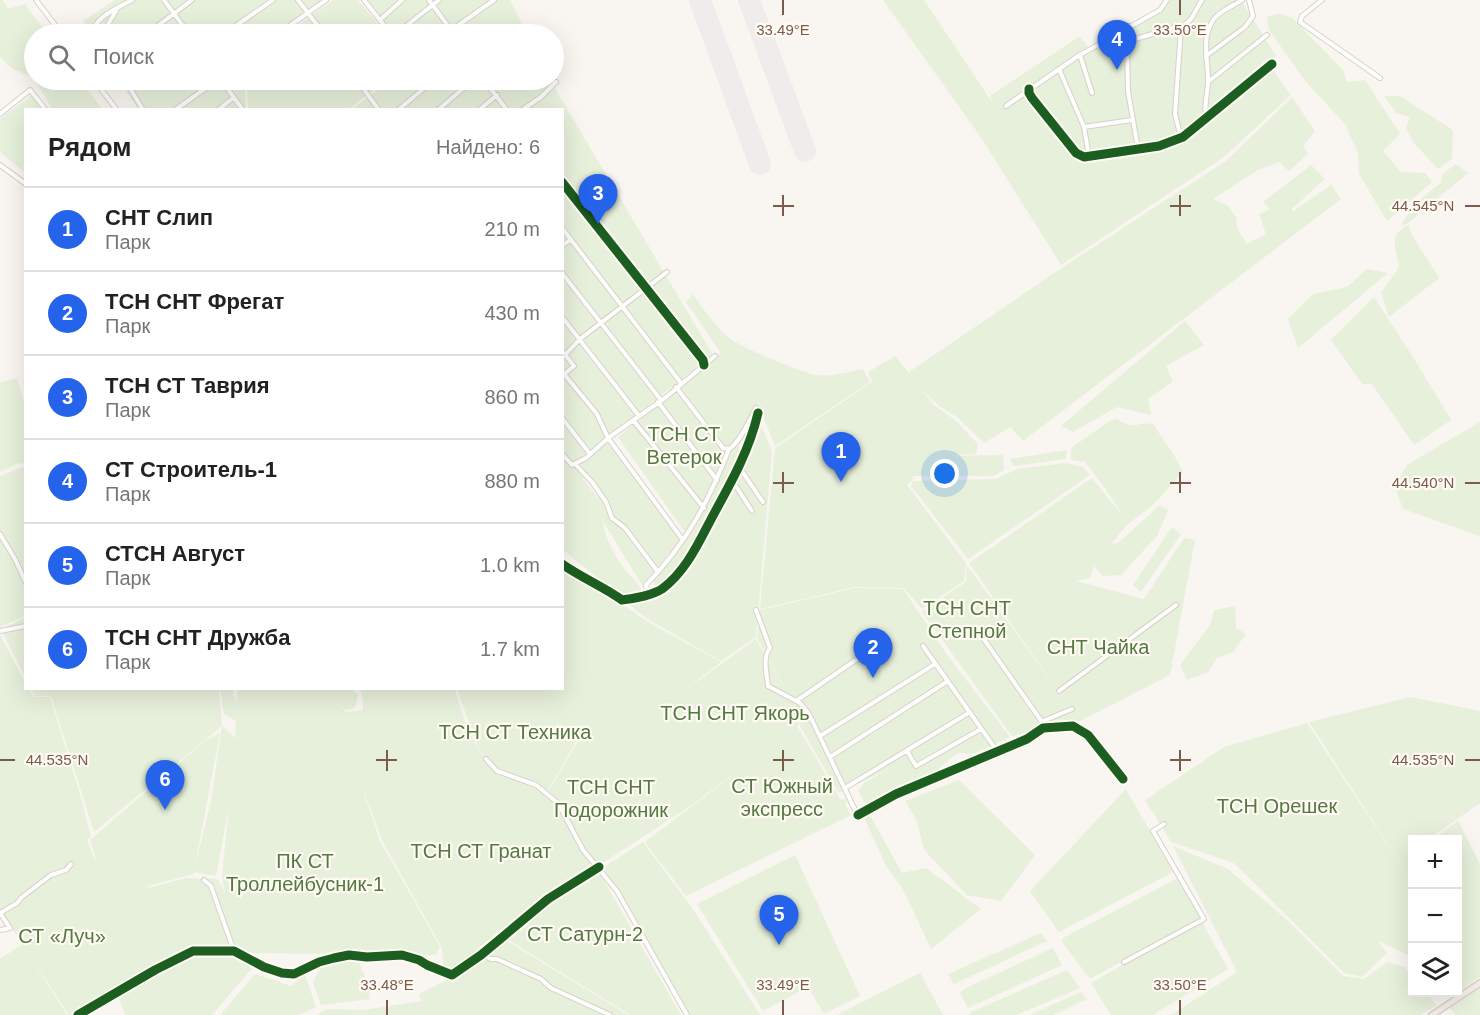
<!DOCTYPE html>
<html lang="ru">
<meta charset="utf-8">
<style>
body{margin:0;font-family:Helvetica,sans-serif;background:#f2f2f2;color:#222}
.controls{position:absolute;right:18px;bottom:18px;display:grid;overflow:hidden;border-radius:0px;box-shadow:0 6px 24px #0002}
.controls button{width:54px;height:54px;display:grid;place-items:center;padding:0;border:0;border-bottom:2px solid #e0e0e0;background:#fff;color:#222;font:30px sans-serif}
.you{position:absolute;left:945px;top:474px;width:21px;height:21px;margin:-15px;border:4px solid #fff;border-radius:50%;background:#1a73e8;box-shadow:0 0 0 9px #1a73e833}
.badge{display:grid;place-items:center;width:39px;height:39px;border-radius:50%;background:#2563eb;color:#fff;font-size:20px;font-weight:700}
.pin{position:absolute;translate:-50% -50px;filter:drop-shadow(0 2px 3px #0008)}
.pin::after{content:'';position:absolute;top:32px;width:21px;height:18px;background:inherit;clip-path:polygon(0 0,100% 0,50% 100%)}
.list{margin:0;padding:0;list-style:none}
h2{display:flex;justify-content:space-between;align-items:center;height:78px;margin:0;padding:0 24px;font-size:26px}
h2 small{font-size:20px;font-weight:400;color:#767676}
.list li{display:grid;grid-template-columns:39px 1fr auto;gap:18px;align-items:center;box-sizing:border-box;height:84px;padding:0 24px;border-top:2px solid #e0e0e0}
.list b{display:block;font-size:22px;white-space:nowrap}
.list p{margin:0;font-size:20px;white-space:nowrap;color:#767676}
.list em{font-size:20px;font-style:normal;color:#767676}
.icon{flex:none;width:33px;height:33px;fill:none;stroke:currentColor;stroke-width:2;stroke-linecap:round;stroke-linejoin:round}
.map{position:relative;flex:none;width:1480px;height:1015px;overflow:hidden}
.search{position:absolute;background:#fff;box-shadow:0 6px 24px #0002;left:24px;top:24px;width:540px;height:66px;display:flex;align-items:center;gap:15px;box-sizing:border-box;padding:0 21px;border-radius:33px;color:#767676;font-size:22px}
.panel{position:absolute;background:#fff;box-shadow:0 6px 24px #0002;left:24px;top:108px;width:540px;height:582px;border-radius:0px}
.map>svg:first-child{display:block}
</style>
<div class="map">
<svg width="1480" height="1015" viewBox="0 0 1480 1015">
<rect width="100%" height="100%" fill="#f9f5f0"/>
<!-- green -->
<path fill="#e7f0db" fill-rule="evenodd" d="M0,0H3L8,9L25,4L47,34H34V78L13,69L0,57Z
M115,0H322L311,9L313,12L283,34H91L83,21Z
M333,0H358L386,34H286Z
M367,0H510L527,34H393Z
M883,0H924L994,105L990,96L1080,36L1090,51L1129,28L1132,41L1185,27L1197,9L1181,27L1176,26L1132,39L1130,27L1160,11L1168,0H1241L1276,56L1206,116C1205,104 1208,94 1208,82C1208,57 1201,32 1221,13L1220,12C1200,33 1208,58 1207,84C1206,96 1203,106 1205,117L1182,137L1209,116L1269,64L1291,95L1224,157L1061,265L980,136Z
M1278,13L1292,18L1343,70L1347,82L1365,80L1400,134L1383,151L1401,172L1425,173L1432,182L1387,221L1359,174L1358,153L1345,124L1306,82L1269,30L1267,17Z
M35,80H80L102,109H52Z
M119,80H240L245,88L246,109H138Z
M243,80H385L348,110L248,109L247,86Z
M391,80H550L713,355L577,461L584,480L600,501L581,463L612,438L683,537L642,585L604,523L603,517C602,533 614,554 623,567C629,575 637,581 642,590L638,592L639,594L624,600L563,550V377L573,369L571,367L563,373L562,110H351Z
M33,94L44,109L26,110L25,173L0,152V119Z
M1384,96H1400L1453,130L1452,159L1438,169L1413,142L1406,127L1410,117L1396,113Z
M1292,97L1315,131L1303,146L1308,154L1289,171L1279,162L1258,170L1213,199L1227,205L1236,217L1237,228L1247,244L1266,234L1259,214L1270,209L1263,202L1311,165L1325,179L1292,209V212L1331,185L1341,199L1023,441L1010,427L984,443L957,417L939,406L921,389L934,405L955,420L978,444L976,454L943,456L1003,455L1004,470L993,476H912L913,479L907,485L966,563L964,581L922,609L904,588L855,587L760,609L775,448L872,382L868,372L895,356L912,377L909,372L1063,267L1226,161Z
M1456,164L1468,173L1408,223L1401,226C1410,208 1424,195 1441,183L1442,174Z
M1409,225C1411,238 1432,265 1439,278L1389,317L1381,293L1399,267C1396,247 1387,235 1409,225Z
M1367,269L1388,273L1298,348L1288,319L1313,294L1347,287Z
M693,294C704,311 716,327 732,340C741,347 805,374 817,375C832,377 848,372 863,369L870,382L775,446L759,407L738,447L742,451L757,415L772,452L756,637L721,661L649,620L627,603L658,594L685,564L663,585H654V579L686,534L618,437L721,353L686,302Z
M1374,297L1413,357L1451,420L1414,445L1372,384H1362L1331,340Z
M1185,321L1204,345L1166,366L1173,381L1148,399L1151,415L1117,407L1073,432L1061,426Z
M17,378L25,406V464L19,463L0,472V383Z
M1117,419C1136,431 1137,421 1153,424L1177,460L1183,472L1152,506L1128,524L1111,544L1118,543L1160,505L1168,510L1157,536L1121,575L1103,576L1094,566L1090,578L1076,581L1144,599L1184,538L1195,540L1170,675L1080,721L1012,736L922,612L966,582L967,565L1061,695L969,563L1092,478L1123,516L1105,488L1085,462L1071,460V448L1111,420Z
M1480,422V536L1403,509L1395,487L1407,465Z
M1067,450L1066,459L1014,466L1010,459Z
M1066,463L1083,467L1090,475L968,559L911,486L913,481L996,479L1017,469Z
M25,466V616L0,627V476Z
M1172,527L1181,534L1141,592L1133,585Z
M563,564L648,622L721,662L678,695L756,639L790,697L757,638L760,610L855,588L903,589L948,656L1010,737L973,754L958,753L931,775L866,805L858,791L864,783L894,766L839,793L801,728L792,700L799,725L797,726L841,800L846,799V807L851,815L686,896L645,842L762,753L689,807L598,866L584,850L559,801L548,792L577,743L596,731L575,743L550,713L575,744L547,792L537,785L496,772L535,786L557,804L582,851L597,867L451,974L444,970L442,948L382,840L359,778L380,841L440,947L436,955L245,953L236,950L234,941L228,950H188L74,1015H69L27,952L67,1015H0V959L23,944L0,914V635L25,682L26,688L29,689L34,697H50L79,791L91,836L87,841L98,867L90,840L206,740L220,733L195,866L211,801L222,726L235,738L236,721L224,714L220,689H234L233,695L237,701V689H353L358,695L355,708L345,710L332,700L346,712L363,710V700L360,689H455C462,713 469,739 486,759L477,745L457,689L562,688ZM229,805L222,877L225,893L218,879L186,878L148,888V886L194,874V872L216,876Z
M1235,606L1236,628L1246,634L1233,652L1217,658L1208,672L1187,680L1180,665L1210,625L1214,610Z
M25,618V677L1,629Z
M31,689H219L222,726L94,832L51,696H35Z
M1411,697L1480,711V803L1429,839L1412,840V957L1378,941L1387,953L1362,977L1344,973L1234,863L1171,842L1145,800L1224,747L1307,723L1410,879L1309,722Z
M959,780L1035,855L1001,901L967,895L924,850L917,821L905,801Z
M1126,789L1173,872L1059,932L1030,891Z
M862,813L871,817L902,873L926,868L981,909L931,949L903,889L886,866Z
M1458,821L1480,864V977L1458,992V840L1433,839Z
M643,842L693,909L760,1015H688L602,868Z
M1173,846L1228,869L1287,920L1343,976L1364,979L1387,962L1404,967L1412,977V992L1426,993L1437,1005L1421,1015H1171L1237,972Z
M795,855L860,996L824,1014L808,987L763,1011L697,904Z
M598,870L681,1015H630L505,938Z
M1182,876L1203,916L1090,979L1062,942L1063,938Z
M1201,920L1228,969L1153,1015H1111L1091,983Z
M1041,933L1047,941L954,984L948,974Z
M504,939L628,1015H316L327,1009L364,1010L421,1001L419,994L447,980Z
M1053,948L1062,965L968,1008L960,993L964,989Z
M232,952L254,966L212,1015H125L117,994L191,954Z
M357,959L366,978L370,999L321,1005L313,982L322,965Z
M1067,970L1080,988L1016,1015H970L969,1013Z
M920,973L943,1015H837Z
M255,974L291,986L305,975L316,1007L299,1015H220Z
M1480,987V1015H1455L1450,1008Z
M1081,992L1087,999L1053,1015H1030Z"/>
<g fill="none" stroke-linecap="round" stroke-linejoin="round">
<!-- runway -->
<path stroke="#f0ecec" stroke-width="22" d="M700,0L760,164
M749,0L805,151"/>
<defs>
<path id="minor" d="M36,0L62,34
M164,0L189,34
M298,0L324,34
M364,0L391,34
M429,0L454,34
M1322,0L1302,16L1300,22L1380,78
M380,20L402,0
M1129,26L1132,40
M1181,28L1175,114L1179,130L1183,137
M92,34C94,17 118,8 132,0
M106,34L107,26L116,11
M147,34L192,0
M224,34L273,0
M278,34L326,0
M396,34L439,0
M446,34L494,0
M1080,55L1092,93
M1206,56L1245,27L1253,16L1249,0
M1059,69L1084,127L1089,156
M94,80L117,110
M125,80L143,110
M221,80L243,110
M357,80L379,110
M422,80L427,85
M484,80L507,110
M1208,82L1267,35
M1029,89V93L1032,98L1076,153L1084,157L1159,146L1183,137L1272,64
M1006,106L1078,56L1160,10L1167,0
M175,110L217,80
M218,110L233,98
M398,110L434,80
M438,110L473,80
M479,110L497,95
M522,110L541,97L556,82
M0,114L30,90L46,110
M1206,117C1204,105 1207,95 1208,84C1209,63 1200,37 1214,19C1221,10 1233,6 1242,0
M1084,127L1132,120
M1138,149L1128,91L1127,44L1132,40L1176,27L1181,28L1191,19L1202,0
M0,165L26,184
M562,182L703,360L704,365
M562,228L681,383
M562,246L571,239
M562,273L661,400
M562,317L639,416
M562,351L574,366L563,375
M565,355L580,339L667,272
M564,374L597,414L608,438L683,540
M676,387L723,448L729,449
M658,402L717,480
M562,418L590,454
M633,420L704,508
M562,454L572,465L586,458L608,438L665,398L715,356
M576,465L592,482L606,502L612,518L625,528L658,572
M739,467L763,502
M732,480L752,511
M0,534L15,559L26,583
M562,564C582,578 604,587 622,600C635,598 651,596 662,589C688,570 701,537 716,510C733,479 750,448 758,413
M648,595L646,585C686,544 709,501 729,449C740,442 750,420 756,408
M756,610L770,648C762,658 767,673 768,686L800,703L809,714L857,814
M0,631L26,626
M983,638L1042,722L1051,727
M923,646L997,751
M1059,691L1176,605
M796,701L863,655
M1043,721L1072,709
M820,736L935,664
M907,751L916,766L981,729
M830,757L948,681
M486,759L497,771L536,785L558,803L583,850L617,891L687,1015
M845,788L970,712
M858,815L896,794L1027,739L1043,728L1073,726L1088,735L1123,779
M204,880L211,886L234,951
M0,930L10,928L0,913L17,903L22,897L51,875L66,870L71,864
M481,955L491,959H497L541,979L551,988L610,1015
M1124,962L1204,919L1153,831L1164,824
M78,1015L155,970L193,951H234L264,967L282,973L294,974L319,962L334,958L349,955L367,957L402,955L419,960L427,965L452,975L481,955L548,899L599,867"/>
<path id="major" d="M1432,1015L1480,983"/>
</defs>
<!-- minor casing -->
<use href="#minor" stroke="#d7d1cb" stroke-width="6"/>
<!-- major casing -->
<use href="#major" stroke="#dad1cc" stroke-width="8"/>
<!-- minor -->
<use href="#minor" stroke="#fefefd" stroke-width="4"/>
<!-- major -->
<use href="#major" stroke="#f3eee8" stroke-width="5"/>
<defs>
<path id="cycleway" d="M1029,89V93L1032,98L1076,153L1084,157L1159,146L1183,137L1272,64
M562,182L703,360L704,365
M562,564C582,578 604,587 622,600C635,598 651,596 662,589C688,570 701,537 716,510C733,479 750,448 758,413
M858,815L896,794L1027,739L1043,728L1073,726L1088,735L1123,779
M78,1015L155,970L193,951H234L264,967L282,973L294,974L319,962L334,958L349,955L367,957L402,955L419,960L427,965L452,975L481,955L548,899L599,867"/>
</defs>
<!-- cycleway casing -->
<use href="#cycleway" stroke="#fffaf3" stroke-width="13"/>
<!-- cycleway -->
<use href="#cycleway" stroke="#1b5e20" stroke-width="9"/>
</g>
<!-- ticks -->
<path fill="none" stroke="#7a5c4d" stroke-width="2" d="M783,0V15M1180,0V15M783,195V216M1180,195V216M773,206H794M1170,206H1191M1465,206H1480M783,472V493M1180,472V493M773,483H794M1170,483H1191M1465,483H1480M387,750V771M783,750V771M1180,750V771M0,760H15M376,760H397M773,760H794M1170,760H1191M1465,760H1480M387,1000V1015M783,1000V1015M1180,1000V1015"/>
<g text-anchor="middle" stroke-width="4.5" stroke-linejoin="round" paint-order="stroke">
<!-- park labels -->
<g font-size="20" fill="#537a41" stroke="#fffaf3">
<text x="684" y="441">ТСН СТ<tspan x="684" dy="23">Ветерок</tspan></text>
<text x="967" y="615">ТСН СНТ<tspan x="967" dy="23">Степной</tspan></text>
<text x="1098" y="654">СНТ Чайка</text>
<text x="735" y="720">ТСН СНТ Якорь</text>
<text x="515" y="739">ТСН СТ Техника</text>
<text x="782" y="793">СТ Южный<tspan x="782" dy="23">экспресс</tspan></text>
<text x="611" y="794">ТСН СНТ<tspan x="611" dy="23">Подорожник</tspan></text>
<text x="1277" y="813">ТСН Орешек</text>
<text x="481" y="858">ТСН СТ Гранат</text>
<text x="305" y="868">ПК СТ<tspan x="305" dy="23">Троллейбусник-1</tspan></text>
<text x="585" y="941">СТ Сатурн-2</text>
<text x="62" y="943">СТ «Луч»</text>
</g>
</g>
<g font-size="15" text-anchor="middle" fill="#7a5c4d" stroke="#fffaf3" stroke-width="4.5" stroke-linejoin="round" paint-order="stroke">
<text x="783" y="35">33.49°E</text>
<text x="1180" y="35">33.50°E</text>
<text x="1423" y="211">44.545°N</text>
<text x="1423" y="488">44.540°N</text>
<text x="57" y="765">44.535°N</text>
<text x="1423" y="765">44.535°N</text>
<text x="387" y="990">33.48°E</text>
<text x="783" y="990">33.49°E</text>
<text x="1180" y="990">33.50°E</text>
</g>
</svg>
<div class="controls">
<button>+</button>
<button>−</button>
<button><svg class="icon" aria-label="layers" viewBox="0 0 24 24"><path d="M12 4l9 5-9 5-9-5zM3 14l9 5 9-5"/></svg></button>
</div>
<div class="you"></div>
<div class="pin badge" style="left:841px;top:482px">1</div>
<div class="pin badge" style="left:873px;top:678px">2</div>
<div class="pin badge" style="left:598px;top:224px">3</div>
<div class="pin badge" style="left:1117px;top:70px">4</div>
<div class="pin badge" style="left:779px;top:945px">5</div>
<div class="pin badge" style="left:165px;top:810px">6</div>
<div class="search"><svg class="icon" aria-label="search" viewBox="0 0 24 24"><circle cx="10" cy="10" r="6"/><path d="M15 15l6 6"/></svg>Поиск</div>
<section class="panel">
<h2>Рядом<small>Найдено: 6</small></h2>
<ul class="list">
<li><span class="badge">1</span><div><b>СНТ Слип</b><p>Парк</p></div><em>210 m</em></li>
<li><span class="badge">2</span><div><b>ТСН СНТ Фрегат</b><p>Парк</p></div><em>430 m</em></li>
<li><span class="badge">3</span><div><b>ТСН СТ Таврия</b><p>Парк</p></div><em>860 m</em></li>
<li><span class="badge">4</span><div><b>СТ Строитель-1</b><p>Парк</p></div><em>880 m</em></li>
<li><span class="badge">5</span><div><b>СТСН Август</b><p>Парк</p></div><em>1.0 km</em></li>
<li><span class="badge">6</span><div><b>ТСН СНТ Дружба</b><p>Парк</p></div><em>1.7 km</em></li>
</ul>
</section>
</div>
